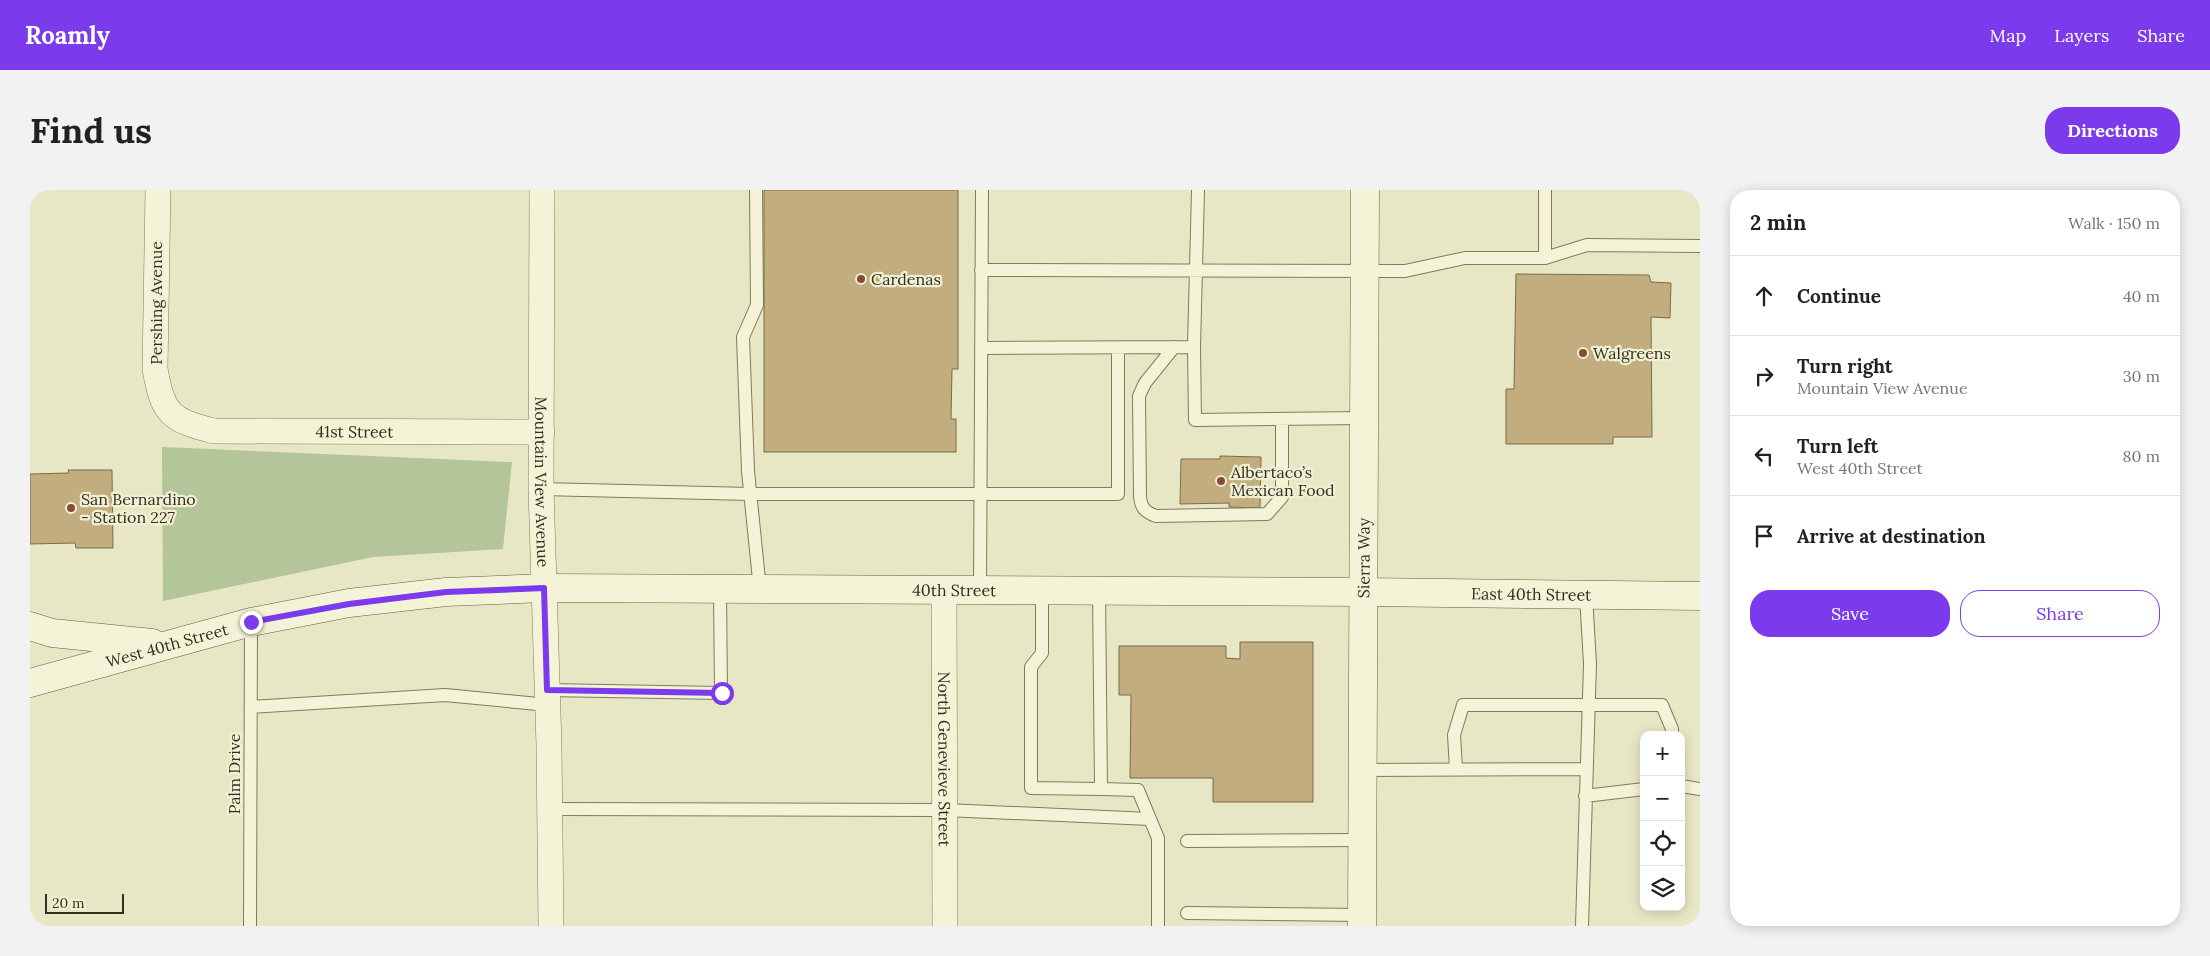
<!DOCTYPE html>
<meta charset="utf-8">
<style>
body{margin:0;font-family:Lora,serif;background:#f2f2f2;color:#222}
.controls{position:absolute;right:15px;bottom:15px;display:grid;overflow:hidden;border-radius:10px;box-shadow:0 2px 12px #0003}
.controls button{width:45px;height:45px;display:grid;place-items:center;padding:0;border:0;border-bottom:1px solid #e0e0e0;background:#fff;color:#222;font:25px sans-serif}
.scale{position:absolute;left:15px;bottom:12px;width:79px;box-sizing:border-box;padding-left:5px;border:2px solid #332e1f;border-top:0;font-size:14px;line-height:18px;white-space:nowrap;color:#332e1f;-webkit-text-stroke:4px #f1f0d4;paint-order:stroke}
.stop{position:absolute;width:15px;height:15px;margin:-11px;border:4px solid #7c3aed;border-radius:50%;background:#fff}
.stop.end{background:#7c3aed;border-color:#fff;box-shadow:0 1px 5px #0008}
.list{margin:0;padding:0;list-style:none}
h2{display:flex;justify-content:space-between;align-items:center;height:65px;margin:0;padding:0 20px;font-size:21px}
h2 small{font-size:16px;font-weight:400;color:#767676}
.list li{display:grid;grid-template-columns:32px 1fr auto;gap:15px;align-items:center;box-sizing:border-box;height:80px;padding:0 20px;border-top:1px solid #e0e0e0}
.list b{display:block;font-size:19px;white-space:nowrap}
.list p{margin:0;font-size:16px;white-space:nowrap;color:#767676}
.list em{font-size:16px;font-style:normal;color:#767676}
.actions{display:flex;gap:10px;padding:15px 20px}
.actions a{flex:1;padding:11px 0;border:1px solid #7c3aed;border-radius:20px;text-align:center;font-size:18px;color:#7c3aed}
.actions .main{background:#7c3aed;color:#fff}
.icon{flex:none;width:28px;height:28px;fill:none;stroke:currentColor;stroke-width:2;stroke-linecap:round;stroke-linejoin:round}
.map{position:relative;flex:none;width:1670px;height:736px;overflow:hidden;border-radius:20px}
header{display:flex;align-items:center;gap:30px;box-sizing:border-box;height:70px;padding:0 25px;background:#7c3aed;color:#fff}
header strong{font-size:24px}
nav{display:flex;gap:28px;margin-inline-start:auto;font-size:18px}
.intro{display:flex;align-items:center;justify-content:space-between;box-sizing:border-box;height:120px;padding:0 30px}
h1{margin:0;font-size:35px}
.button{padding:12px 22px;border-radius:20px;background:#7c3aed;color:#fff;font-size:18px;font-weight:700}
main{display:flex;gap:30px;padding:0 30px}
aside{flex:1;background:#fff;border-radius:20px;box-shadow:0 2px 12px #0003}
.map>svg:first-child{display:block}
</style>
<header>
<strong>Roamly</strong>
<nav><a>Map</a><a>Layers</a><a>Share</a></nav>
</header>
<div class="intro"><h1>Find us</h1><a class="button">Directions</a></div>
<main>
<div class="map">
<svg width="1670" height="736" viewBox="0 0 1670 736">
<rect width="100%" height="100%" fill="#e8e7c5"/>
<!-- green -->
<path fill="#b4c59a" d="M132,257L482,272L473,359L343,367L133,411Z"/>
<!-- building -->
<path fill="#c2ad7f" stroke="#7d6b46" d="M734,0H928V179H922L921,229H926V262H734Z
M1486,84L1619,85L1621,92L1641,93L1640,128L1621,127L1622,247H1583V254H1476V199H1484Z
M1190,266L1231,267L1230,318L1199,317V313L1150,314L1151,269H1190Z
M38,280H82L83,358H46L45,353L0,354V284L39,283Z
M1210,452H1283V612H1183V588H1100L1101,505H1089V456H1196V468L1210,469Z"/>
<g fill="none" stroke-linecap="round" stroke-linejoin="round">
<defs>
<path id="lane" d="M726,0L727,115L713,147L718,281L730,400
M1515,0V68
M951,80L1375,81L1435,68H1515L1557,55L1670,56
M1144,157L1115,193L1109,206L1110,306C1111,318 1115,322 1126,326L1237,324L1252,307V229
M1164,157L1165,230L1334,228
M951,158L1164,157L1168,0
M511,299L720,304H1088V158
M950,401L952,0
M1012,401V463L1001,477V598L1071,599L1069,401
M517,500L691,503L690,400
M221,517L415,505L518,515
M1426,579L1424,545L1433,515H1632L1642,539V545
M1332,580L1556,579
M1651,596L1670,599
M1071,599L1108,600L1120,629
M1555,606L1614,599
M520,619L915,620L1120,629L1128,648V736
M1157,651L1332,650
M1157,723L1332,725
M220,736L221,432
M1552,736L1560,474L1556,405"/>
<g id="street">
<path id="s1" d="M128,0L125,179C133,224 140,230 184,241L512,242"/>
<path id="s2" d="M512,0L511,299L519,556L521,736"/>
<path id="s3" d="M914,401L915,736"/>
</g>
<g id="secondary">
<path d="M0,436L22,443L122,453"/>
<path id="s4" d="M0,493L221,432L319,413L416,402L514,398L1334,402L1670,406"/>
<path id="s5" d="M1332,736L1335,0"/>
</g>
</defs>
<!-- lane casing -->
<use href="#lane" stroke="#817a5d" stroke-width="14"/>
<!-- street casing -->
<use href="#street" stroke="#817a5d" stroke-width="26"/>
<!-- secondary casing -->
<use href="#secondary" stroke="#635b40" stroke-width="29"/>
<!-- lane -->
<use href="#lane" stroke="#f4f3d7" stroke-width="12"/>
<!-- street -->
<use href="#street" stroke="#f4f3d7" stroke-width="25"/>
<!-- secondary -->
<use href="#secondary" stroke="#f4f3d7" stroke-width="28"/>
</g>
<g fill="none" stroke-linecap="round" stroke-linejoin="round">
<!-- route -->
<path stroke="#7c3aed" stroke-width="6" d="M221,432L319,414L416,402L514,398L517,500L692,503"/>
</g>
<!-- markers -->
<g fill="#894b35" stroke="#f1f0d4" stroke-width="2">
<circle cx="831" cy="89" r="5"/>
<circle cx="1553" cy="163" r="5"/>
<circle cx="1191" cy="291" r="5"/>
<circle cx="41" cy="318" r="5"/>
</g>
<g text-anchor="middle" stroke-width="4.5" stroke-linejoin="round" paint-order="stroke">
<!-- poi labels -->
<g font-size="16" fill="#332e1f" stroke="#f1f0d4" text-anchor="start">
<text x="841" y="95">Cardenas</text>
<text x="1563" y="169">Walgreens</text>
<text x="1201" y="288">Albertaco’s<tspan x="1201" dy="18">Mexican Food</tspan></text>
<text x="51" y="315">San Bernardino<tspan x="51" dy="18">- Station 227</tspan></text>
</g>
<!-- street labels -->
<g font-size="16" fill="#332e1f" stroke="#f1f0d4">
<text transform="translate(126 113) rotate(-90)" y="6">Pershing Avenue</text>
<text dy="6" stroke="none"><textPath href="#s1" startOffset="414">41st Street</textPath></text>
<text dy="6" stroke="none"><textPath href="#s2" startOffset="292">Mountain View Avenue</textPath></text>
<text dy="6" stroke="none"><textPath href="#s5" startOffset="368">Sierra Way</textPath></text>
<text dy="6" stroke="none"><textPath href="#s4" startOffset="935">40th Street</textPath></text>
<text dy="6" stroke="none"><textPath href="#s4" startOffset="1512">East 40th Street</textPath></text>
<text dy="6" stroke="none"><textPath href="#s4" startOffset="142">West 40th Street</textPath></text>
<text dy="6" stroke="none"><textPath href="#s3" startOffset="168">North Genevieve Street</textPath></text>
<text transform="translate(204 584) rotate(-90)" y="6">Palm Drive</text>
</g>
</g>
</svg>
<div class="controls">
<button>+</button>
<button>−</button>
<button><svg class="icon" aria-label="locate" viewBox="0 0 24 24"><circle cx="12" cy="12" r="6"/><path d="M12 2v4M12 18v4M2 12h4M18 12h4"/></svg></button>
<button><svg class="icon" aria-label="layers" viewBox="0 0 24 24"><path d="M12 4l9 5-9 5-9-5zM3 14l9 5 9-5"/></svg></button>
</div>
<div class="scale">20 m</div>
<div class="stop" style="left:692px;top:503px"></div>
<div class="stop end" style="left:221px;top:432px"></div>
</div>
<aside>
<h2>2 min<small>Walk · 150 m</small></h2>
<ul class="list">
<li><svg class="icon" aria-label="ahead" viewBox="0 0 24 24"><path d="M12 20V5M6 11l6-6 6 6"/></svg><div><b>Continue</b></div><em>40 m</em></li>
<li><svg class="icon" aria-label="right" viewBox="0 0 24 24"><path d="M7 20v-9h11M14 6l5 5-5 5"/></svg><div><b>Turn right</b><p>Mountain View Avenue</p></div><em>30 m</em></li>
<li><svg class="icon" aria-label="left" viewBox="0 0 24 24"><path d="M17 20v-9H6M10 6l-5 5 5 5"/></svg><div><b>Turn left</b><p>West 40th Street</p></div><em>80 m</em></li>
<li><svg class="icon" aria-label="arrive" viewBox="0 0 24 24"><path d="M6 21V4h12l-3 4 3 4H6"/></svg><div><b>Arrive at destination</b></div></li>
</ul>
<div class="actions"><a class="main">Save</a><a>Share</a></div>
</aside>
</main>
